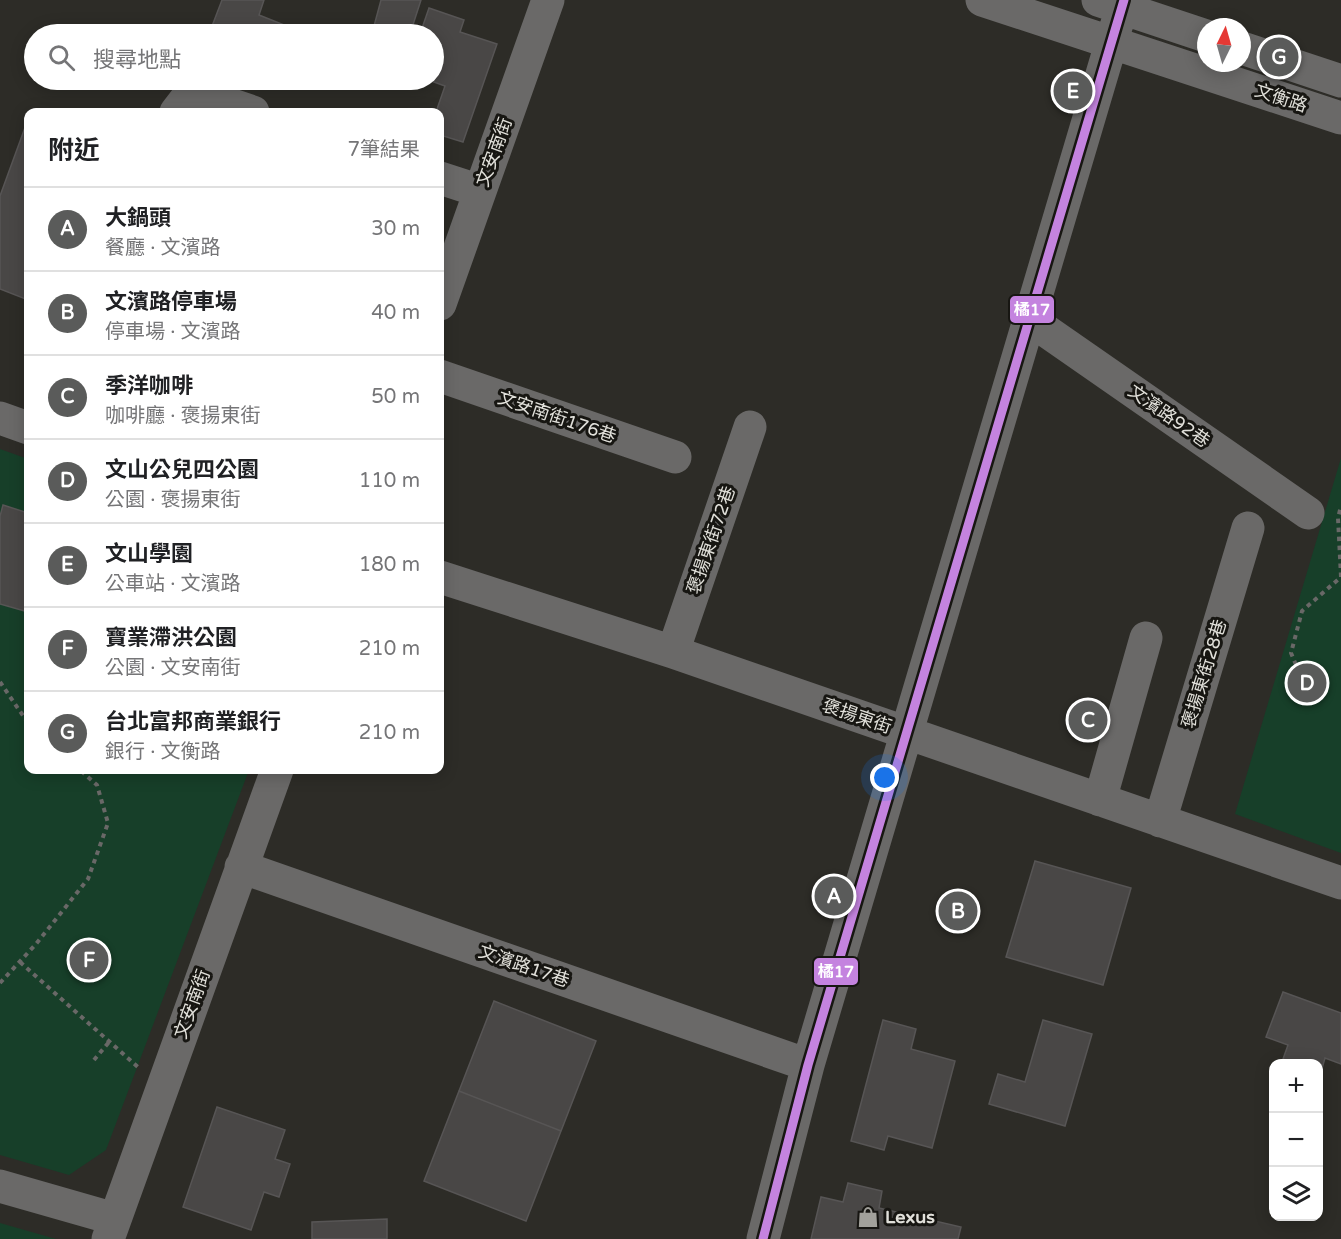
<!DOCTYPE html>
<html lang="zh-TW">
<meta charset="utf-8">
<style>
body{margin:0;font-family:"Varela Round","Noto Sans TC",sans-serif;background:#f6f6f6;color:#202124}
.controls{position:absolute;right:18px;bottom:18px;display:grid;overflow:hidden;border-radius:12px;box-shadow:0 3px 15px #0003}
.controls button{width:54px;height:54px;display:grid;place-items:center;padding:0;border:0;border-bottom:2px solid #e0e0e0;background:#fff;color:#202124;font:30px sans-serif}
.compass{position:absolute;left:1197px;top:18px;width:54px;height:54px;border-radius:50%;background:#fff;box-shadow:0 3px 15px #0003;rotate:5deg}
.you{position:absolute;left:885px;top:778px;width:21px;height:21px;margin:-15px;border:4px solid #fff;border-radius:50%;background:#1a73e8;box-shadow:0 0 0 9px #1a73e833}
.badge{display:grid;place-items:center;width:39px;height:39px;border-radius:50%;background:#5a5b5a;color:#fff;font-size:20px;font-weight:700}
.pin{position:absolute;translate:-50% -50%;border:3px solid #fff;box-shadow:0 2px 6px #0006}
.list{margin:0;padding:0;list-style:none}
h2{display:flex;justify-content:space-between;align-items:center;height:78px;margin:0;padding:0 24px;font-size:26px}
h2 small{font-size:20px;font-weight:400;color:#757577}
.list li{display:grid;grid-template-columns:39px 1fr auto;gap:18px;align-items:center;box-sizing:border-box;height:84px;padding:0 24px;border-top:2px solid #e0e0e0}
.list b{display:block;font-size:22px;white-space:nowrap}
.list p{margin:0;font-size:20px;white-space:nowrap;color:#757577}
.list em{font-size:20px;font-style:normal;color:#757577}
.icon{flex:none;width:33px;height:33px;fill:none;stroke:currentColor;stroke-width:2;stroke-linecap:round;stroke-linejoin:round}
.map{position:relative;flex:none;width:1341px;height:1239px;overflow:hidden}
.search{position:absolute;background:#fff;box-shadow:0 3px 15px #0003;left:24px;top:24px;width:420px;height:66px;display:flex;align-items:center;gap:15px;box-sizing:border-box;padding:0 21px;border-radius:33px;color:#757577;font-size:22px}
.panel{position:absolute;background:#fff;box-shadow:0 3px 15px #0003;left:24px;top:108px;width:420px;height:666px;border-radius:12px}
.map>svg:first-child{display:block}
</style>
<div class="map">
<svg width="1341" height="1239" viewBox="0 0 1341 1239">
<rect width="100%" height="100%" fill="#2d2c27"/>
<!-- green -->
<path fill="#173f29" d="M0,449L28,459V770H249L106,1150L69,1175L0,1155Z
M1341,458V853L1235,814Z
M0,1223L56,1239H0Z"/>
<!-- building -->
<path fill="#494746" stroke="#575555" stroke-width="1.5" d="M222,0H264L259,15L294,29L292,34H209Z
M381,0H421L410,34H402L374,26Z
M429,8L464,20L460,32L497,44L463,142L440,135V112H436L445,86L431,81L434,80L437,61L434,60V34H420Z
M27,122H28V300L0,289V196Z
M3,505L28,513V612L0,604V516Z
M1035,861L1131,888L1103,985L1006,957Z
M1283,992L1341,1013V1064L1325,1058L1321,1072L1318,1071V1064H1297L1283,1059L1288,1045L1266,1037Z
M494,1001L596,1041L561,1131L459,1091Z
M883,1020L916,1029L911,1049L955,1061L932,1148L888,1136L884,1150L851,1141Z
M1043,1020L1092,1034L1065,1126L989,1104L998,1074L1025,1082Z
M459,1091L561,1131L526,1221L424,1181Z
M217,1107L285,1130L275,1159L290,1164L279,1197L264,1192L251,1230L183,1207Z
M848,1183L882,1191L879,1208L961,1227L958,1239H811L821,1197L843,1202Z
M387,1219V1239H312V1222Z"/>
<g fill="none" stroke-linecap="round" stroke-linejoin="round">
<!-- path -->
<path stroke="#696867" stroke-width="4" stroke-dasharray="4.5 4.5" stroke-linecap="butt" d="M0,682L28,723
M1310,698L1291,653L1302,611L1341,577L1338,518L1341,506
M20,962L140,1069
M0,983L36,944L88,879L108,823L97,785L80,770
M94,1060L109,1042"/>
<!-- minor -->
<path stroke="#6a6968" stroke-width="33" d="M982,0L1341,118
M1098,0L1206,36
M1242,48L1341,81
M176,112L186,99L206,96L253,112
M440,178L480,191
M440,304L548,0
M1029,319L1308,513
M440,376L675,457
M0,418L28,428
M440,577L673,652L1341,883
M673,652L750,427
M1100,800L1146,638
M1160,821L1248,528
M241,867L808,1065
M0,1186L115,1219
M108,1239L277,770
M763,1239L808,1065L1124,0"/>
<defs>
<path id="bus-1" d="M763,1239L808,1065L1124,0"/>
</defs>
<!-- bus-1 casing -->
<use href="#bus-1" stroke="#171612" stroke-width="14"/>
<!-- bus-1 -->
<use href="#bus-1" stroke="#c483df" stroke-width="9"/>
</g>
<!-- icons -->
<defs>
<symbol id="shop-bare" viewBox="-9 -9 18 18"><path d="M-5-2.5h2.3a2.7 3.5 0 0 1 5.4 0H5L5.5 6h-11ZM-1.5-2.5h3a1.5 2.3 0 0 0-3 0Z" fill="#a2a19b" stroke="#171612" stroke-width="2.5" paint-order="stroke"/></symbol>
</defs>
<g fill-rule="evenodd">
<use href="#shop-bare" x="853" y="1202" width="30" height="30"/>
</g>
<g text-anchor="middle" stroke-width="6" stroke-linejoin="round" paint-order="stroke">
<!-- street labels -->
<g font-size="18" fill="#e1e0da" stroke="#171612">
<text transform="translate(1281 98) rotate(18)" y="6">文衡路</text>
<text transform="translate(494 152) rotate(-70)" y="6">文安南街</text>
<text transform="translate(1169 416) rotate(35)" y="6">文濱路92巷</text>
<text transform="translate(557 417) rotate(19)" y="6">文安南街176巷</text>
<text transform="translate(711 540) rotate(-71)" y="6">褒揚東街72巷</text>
<text transform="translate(1204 674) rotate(-73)" y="6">褒揚東街28巷</text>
<text transform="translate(857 716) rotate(19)" y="6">褒揚東街</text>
<text transform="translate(524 966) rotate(19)" y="6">文濱路17巷</text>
<text transform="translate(192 1004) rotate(-70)" y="6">文安南街</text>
</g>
<!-- poi labels -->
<g font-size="18" font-weight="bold" fill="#e1e0da" stroke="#171612" text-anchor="start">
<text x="885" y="1223">Lexus</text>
</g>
</g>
<g stroke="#171612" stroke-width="2">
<rect x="1009" y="295" width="46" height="29" rx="6" fill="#c483df"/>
<rect x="813" y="957" width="46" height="29" rx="6" fill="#c483df"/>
</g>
<g font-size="16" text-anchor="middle" font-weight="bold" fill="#fff">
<text x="1032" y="315">橘17</text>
<text x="836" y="977">橘17</text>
</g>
</svg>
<div class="controls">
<button>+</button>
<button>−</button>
<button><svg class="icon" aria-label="layers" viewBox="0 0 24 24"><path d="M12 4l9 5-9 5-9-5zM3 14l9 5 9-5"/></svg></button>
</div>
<svg class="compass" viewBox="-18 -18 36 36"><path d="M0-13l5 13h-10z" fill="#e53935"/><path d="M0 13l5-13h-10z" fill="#757577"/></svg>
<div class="you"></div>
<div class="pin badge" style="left:834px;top:896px">A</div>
<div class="pin badge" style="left:958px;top:911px">B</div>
<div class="pin badge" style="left:1088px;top:720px">C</div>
<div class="pin badge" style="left:1307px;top:683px">D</div>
<div class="pin badge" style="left:1073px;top:91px">E</div>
<div class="pin badge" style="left:89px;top:960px">F</div>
<div class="pin badge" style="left:1279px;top:57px">G</div>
<div class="search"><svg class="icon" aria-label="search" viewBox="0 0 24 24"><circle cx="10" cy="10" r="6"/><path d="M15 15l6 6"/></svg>搜尋地點</div>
<section class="panel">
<h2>附近<small>7筆結果</small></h2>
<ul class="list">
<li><span class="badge">A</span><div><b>大鍋頭</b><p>餐廳 · 文濱路</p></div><em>30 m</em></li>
<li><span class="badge">B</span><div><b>文濱路停車場</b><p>停車場 · 文濱路</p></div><em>40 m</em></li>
<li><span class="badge">C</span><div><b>季洋咖啡</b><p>咖啡廳 · 褒揚東街</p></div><em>50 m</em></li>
<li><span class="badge">D</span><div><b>文山公兒四公園</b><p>公園 · 褒揚東街</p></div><em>110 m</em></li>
<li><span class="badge">E</span><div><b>文山學園</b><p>公車站 · 文濱路</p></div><em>180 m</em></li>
<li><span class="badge">F</span><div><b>寶業滯洪公園</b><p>公園 · 文安南街</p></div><em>210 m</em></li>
<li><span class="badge">G</span><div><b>台北富邦商業銀行</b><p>銀行 · 文衡路</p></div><em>210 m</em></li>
</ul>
</section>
</div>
